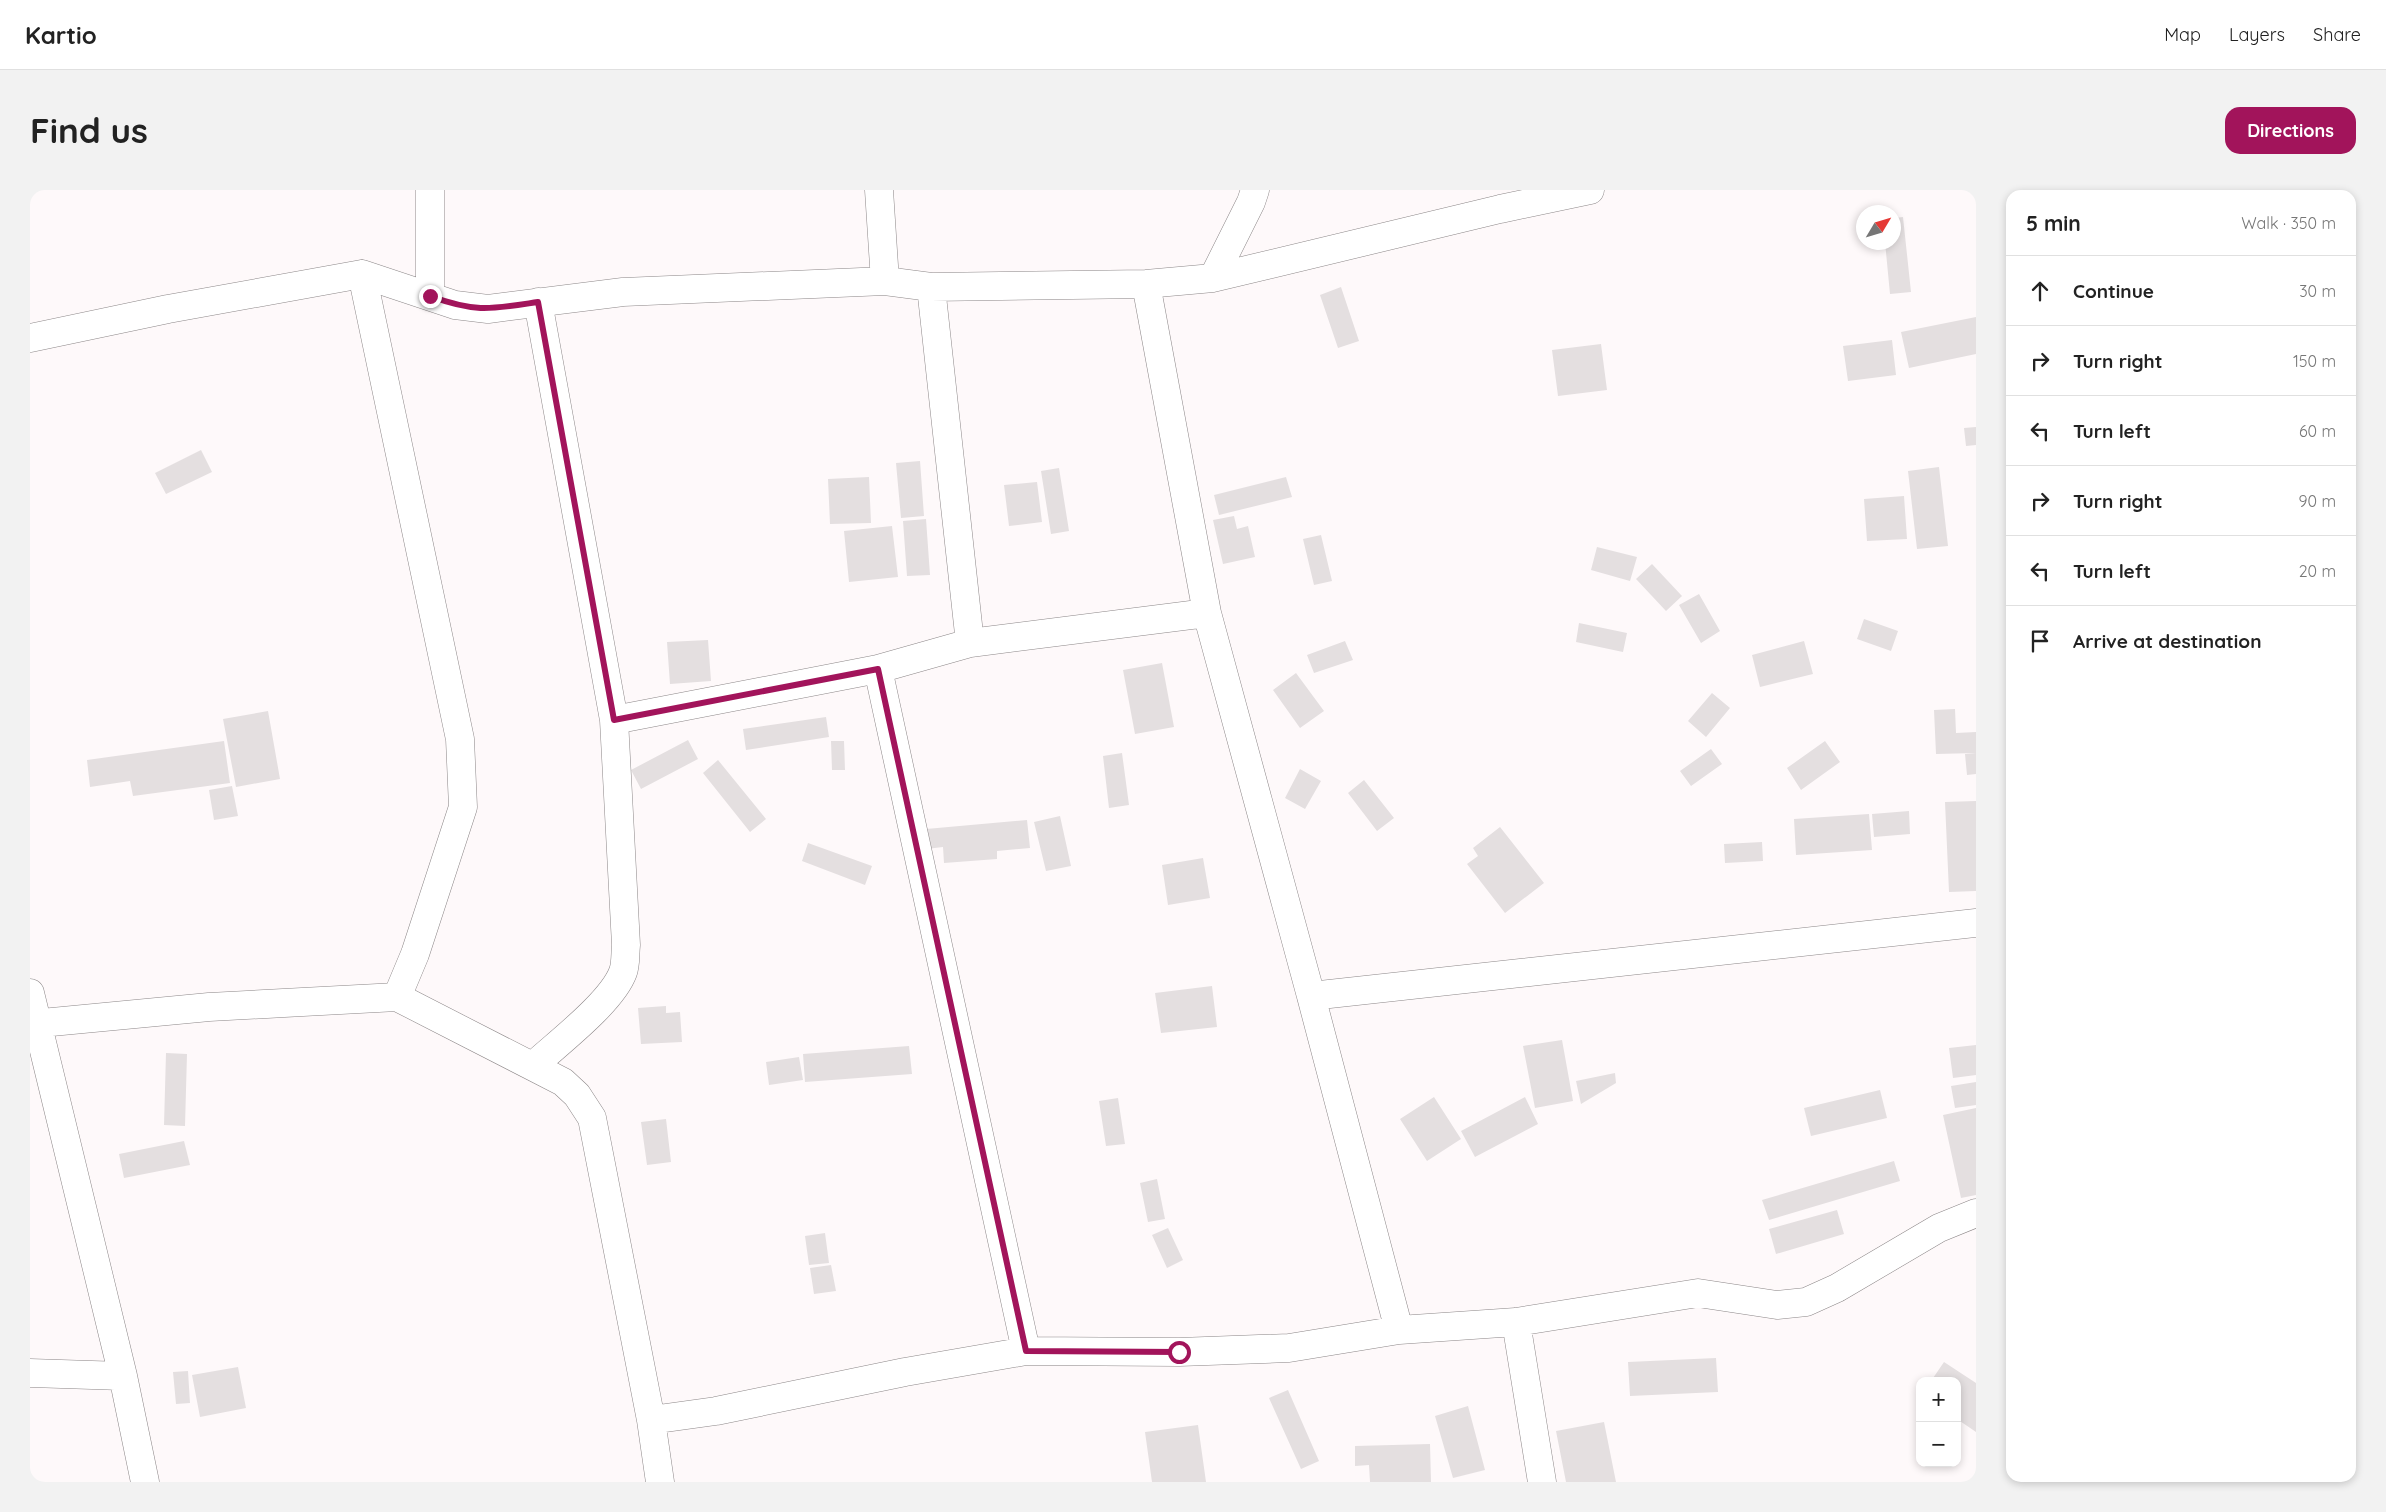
<!DOCTYPE html>
<meta charset="utf-8">
<style>
body{margin:0;font-family:Quicksand,sans-serif;background:#f2f2f2;color:#222}
.controls{position:absolute;right:15px;bottom:15px;display:grid;overflow:hidden;border-radius:10px;box-shadow:0 2px 8px #0003}
.controls button{width:45px;height:45px;display:grid;place-items:center;padding:0;border:0;border-bottom:1px solid #e0e0e0;background:#fff;color:#222;font:25px sans-serif}
.compass{position:absolute;left:1826px;top:15px;width:45px;height:45px;border-radius:50%;background:#fff;box-shadow:0 2px 8px #0003;rotate:52deg}
.stop{position:absolute;width:15px;height:15px;margin:-11px;border:4px solid #a2145b;border-radius:50%;background:#fff}
.stop.end{background:#a2145b;border-color:#fff;box-shadow:0 1px 5px #0008}
.list{margin:0;padding:0;list-style:none}
h2{display:flex;justify-content:space-between;align-items:center;height:65px;margin:0;padding:0 20px;font-size:21px}
h2 small{font-size:16px;font-weight:400;color:#767676}
.list li{display:grid;grid-template-columns:32px 1fr auto;gap:15px;align-items:center;box-sizing:border-box;height:70px;padding:0 20px;border-top:1px solid #e0e0e0}
.list b{display:block;font-size:19px;white-space:nowrap}
.list em{font-size:16px;font-style:normal;color:#767676}
.icon{flex:none;width:28px;height:28px;fill:none;stroke:currentColor;stroke-width:2;stroke-linecap:round;stroke-linejoin:round}
.map{position:relative;flex:none;width:1946px;height:1292px;overflow:hidden;border-radius:15px}
header{display:flex;align-items:center;gap:30px;box-sizing:border-box;height:70px;padding:0 25px;background:#fff;border-bottom:1px solid #e0e0e0}
header strong{font-size:24px}
nav{display:flex;gap:28px;margin-inline-start:auto;font-size:18px}
.intro{display:flex;align-items:center;justify-content:space-between;box-sizing:border-box;height:120px;padding:0 30px}
h1{margin:0;font-size:35px}
.button{padding:12px 22px;border-radius:15px;background:#a2145b;color:#fff;font-size:18px;font-weight:700}
main{display:flex;gap:30px;padding:0 30px}
aside{flex:1;background:#fff;border-radius:15px;box-shadow:0 2px 8px #0003}
.map>svg:first-child{display:block}
</style>
<header>
<strong>Kartio</strong>
<nav><a>Map</a><a>Layers</a><a>Share</a></nav>
</header>
<div class="intro"><h1>Find us</h1><a class="button">Directions</a></div>
<main>
<div class="map">
<svg width="1946" height="1292" viewBox="0 0 1946 1292">
<rect width="100%" height="100%" fill="#fef9fa"/>
<!-- building -->
<path fill="#e4dfe0" d="M1873,27L1881,102L1860,104L1855,52H1864V28Z
M1311,97L1329,151L1308,158L1290,105Z
M1946,127V164L1879,178L1871,142Z
M1862,150L1866,185L1818,191L1813,156Z
M1571,154L1577,200L1528,206L1522,160Z
M1946,237V255L1936,256L1934,238Z
M171,260L182,282L136,304L125,283Z
M890,271L894,326L871,328L866,273Z
M1909,277L1918,356L1887,359L1878,281Z
M1029,278L1039,341L1021,344L1011,281Z
M839,287L841,333L800,334L798,289Z
M1256,287L1262,307L1189,325L1184,305Z
M1007,292L1012,332L979,336L974,295Z
M1874,306L1877,349L1837,351L1834,309Z
M1204,326L1207,339L1218,336L1225,367L1193,374L1183,330Z
M896,329L900,385L877,386L873,331Z
M862,336L868,387L819,392L814,341Z
M1291,345L1302,391L1284,395L1273,349Z
M1567,357L1607,367L1600,391L1561,380Z
M1622,374L1652,406L1636,421L1606,389Z
M1669,404L1690,441L1671,453L1649,415Z
M1834,429L1868,441L1861,461L1827,449Z
M1549,433L1597,443L1593,462L1546,452Z
M678,450L681,491L640,494L637,452Z
M1315,451L1323,470L1284,483L1277,465Z
M1774,451L1783,484L1730,497L1722,465Z
M1132,473L1144,537L1105,544L1093,480Z
M1266,483L1294,521L1270,538L1243,500Z
M1682,503L1700,518L1676,547L1658,531Z
M1925,519L1926,543L1946,542V563L1906,564L1904,520Z
M238,521L250,589L206,597L193,529Z
M796,527L799,547L716,560L713,539Z
M658,550L668,569L611,599L601,580Z
M194,551L200,593L103,606L100,591L60,597L57,570Z
M801,551H814L815,580H802Z
M1795,551L1810,572L1771,600L1757,578Z
M1681,559L1692,574L1661,596L1650,581Z
M1092,563L1099,615L1079,618L1073,566Z
M1946,563V584L1937,585L1935,564Z
M688,570L736,629L720,642L673,583Z
M1270,579L1291,591L1275,619L1255,608Z
M1334,590L1364,628L1347,641L1318,603Z
M202,596L208,626L184,630L179,600Z
M1946,611V701L1919,702L1915,612Z
M1879,621L1880,644L1844,647L1842,624Z
M1839,624L1842,660L1766,665L1764,629Z
M1030,626L1041,676L1016,681L1004,632Z
M997,630L1000,658L967,661V669L914,673L913,657L888,660L885,640Z
M1470,637L1514,693L1475,723L1437,674L1448,666L1443,658Z
M1732,652L1733,671L1695,673L1694,654Z
M778,653L842,676L835,695L772,671Z
M1173,668L1180,708L1138,715L1132,675Z
M1182,796L1187,837L1131,843L1125,803Z
M636,816V823L650,822L652,852L611,854L608,818Z
M1532,850L1543,911L1505,918L1493,856Z
M1946,855V885L1923,888L1919,858Z
M879,856L882,884L775,892L773,864Z
M136,863L157,864L155,936L134,935Z
M769,867L773,890L739,895L736,872Z
M1585,883L1586,893L1551,914L1546,891Z
M1946,892V915L1925,918L1921,896Z
M1850,900L1857,928L1781,946L1774,918Z
M1404,907L1431,949L1397,971L1370,929Z
M1495,907L1508,934L1445,967L1431,941Z
M1088,908L1095,954L1076,956L1069,911Z
M1946,918V1005L1931,1008L1913,925Z
M636,929L641,972L617,975L611,932Z
M154,951L160,975L94,988L89,964Z
M1864,971L1870,991L1739,1030L1732,1010Z
M1127,989L1135,1029L1118,1032L1110,993Z
M1807,1020L1814,1044L1746,1064L1739,1039Z
M1138,1038L1153,1070L1137,1078L1122,1045Z
M795,1043L799,1073L779,1075L775,1046Z
M801,1075L806,1101L784,1104L780,1078Z
M1686,1168L1688,1202L1600,1206L1598,1172Z
M1914,1172L1946,1193V1242L1927,1229V1191H1901Z
M208,1177L216,1218L170,1227L162,1185Z
M158,1181L160,1213L146,1214L143,1182Z
M1258,1200L1289,1271L1271,1279L1239,1208Z
M1438,1216L1455,1280L1423,1288L1405,1226Z
M1574,1232L1586,1292H1536L1526,1241Z
M1168,1235L1176,1292H1122L1115,1242Z
M1400,1254L1401,1292H1340L1339,1275L1325,1276V1256Z"/>
<g fill="none" stroke-linecap="round" stroke-linejoin="round">
<defs>
<path id="minor" d="M849,0L855,91
M1183,88L1221,12L1225,0
M1116,94L1177,423L1281,806L1946,733
M901,97L940,453
M400,106V0
M508,112L584,530L848,479L940,453L1177,423
M0,148L138,119L332,84L425,115L458,119L593,102L855,91L901,97L1116,94L1183,88L1470,19L1560,0
M848,479L996,1161
M0,803L93,1186L115,1292
M1281,806L1369,1140
M367,807L533,892L547,905L562,928L621,1230
M0,834L179,817L367,807L385,764L433,617L430,549L332,84
M504,875C528,853 582,812 593,782C596,774 595,764 596,755L584,530
M1486,1132L1512,1292
M0,1183L93,1186
M630,1292L621,1230L686,1221L875,1182L996,1161L1149,1162L1259,1158L1369,1140L1486,1132L1668,1103L1747,1115L1776,1112L1807,1098L1909,1038L1946,1023"/>
</defs>
<!-- minor casing -->
<use href="#minor" stroke="#8c8788" stroke-width="29"/>
<!-- minor -->
<use href="#minor" stroke="#fff" stroke-width="28"/>
</g>
<g fill="none" stroke-linecap="round" stroke-linejoin="round">
<!-- route -->
<path stroke="#a2145b" stroke-width="6" d="M400,106C446,123 461,119 508,112L584,530L848,479L996,1161L1149,1162"/>
</g>
</svg>
<div class="controls">
<button>+</button>
<button>−</button>
</div>
<svg class="compass" viewBox="-18 -18 36 36"><path d="M0-13l5 13h-10z" fill="#e53935"/><path d="M0 13l5-13h-10z" fill="#767676"/></svg>
<div class="stop" style="left:1149px;top:1162px"></div>
<div class="stop end" style="left:400px;top:106px"></div>
</div>
<aside>
<h2>5 min<small>Walk · 350 m</small></h2>
<ul class="list">
<li><svg class="icon" aria-label="ahead" viewBox="0 0 24 24"><path d="M12 20V5M6 11l6-6 6 6"/></svg><div><b>Continue</b></div><em>30 m</em></li>
<li><svg class="icon" aria-label="right" viewBox="0 0 24 24"><path d="M7 20v-9h11M14 6l5 5-5 5"/></svg><div><b>Turn right</b></div><em>150 m</em></li>
<li><svg class="icon" aria-label="left" viewBox="0 0 24 24"><path d="M17 20v-9H6M10 6l-5 5 5 5"/></svg><div><b>Turn left</b></div><em>60 m</em></li>
<li><svg class="icon" aria-label="right" viewBox="0 0 24 24"><path d="M7 20v-9h11M14 6l5 5-5 5"/></svg><div><b>Turn right</b></div><em>90 m</em></li>
<li><svg class="icon" aria-label="left" viewBox="0 0 24 24"><path d="M17 20v-9H6M10 6l-5 5 5 5"/></svg><div><b>Turn left</b></div><em>20 m</em></li>
<li><svg class="icon" aria-label="arrive" viewBox="0 0 24 24"><path d="M6 21V4h12l-3 4 3 4H6"/></svg><div><b>Arrive at destination</b></div></li>
</ul>
</aside>
</main>
